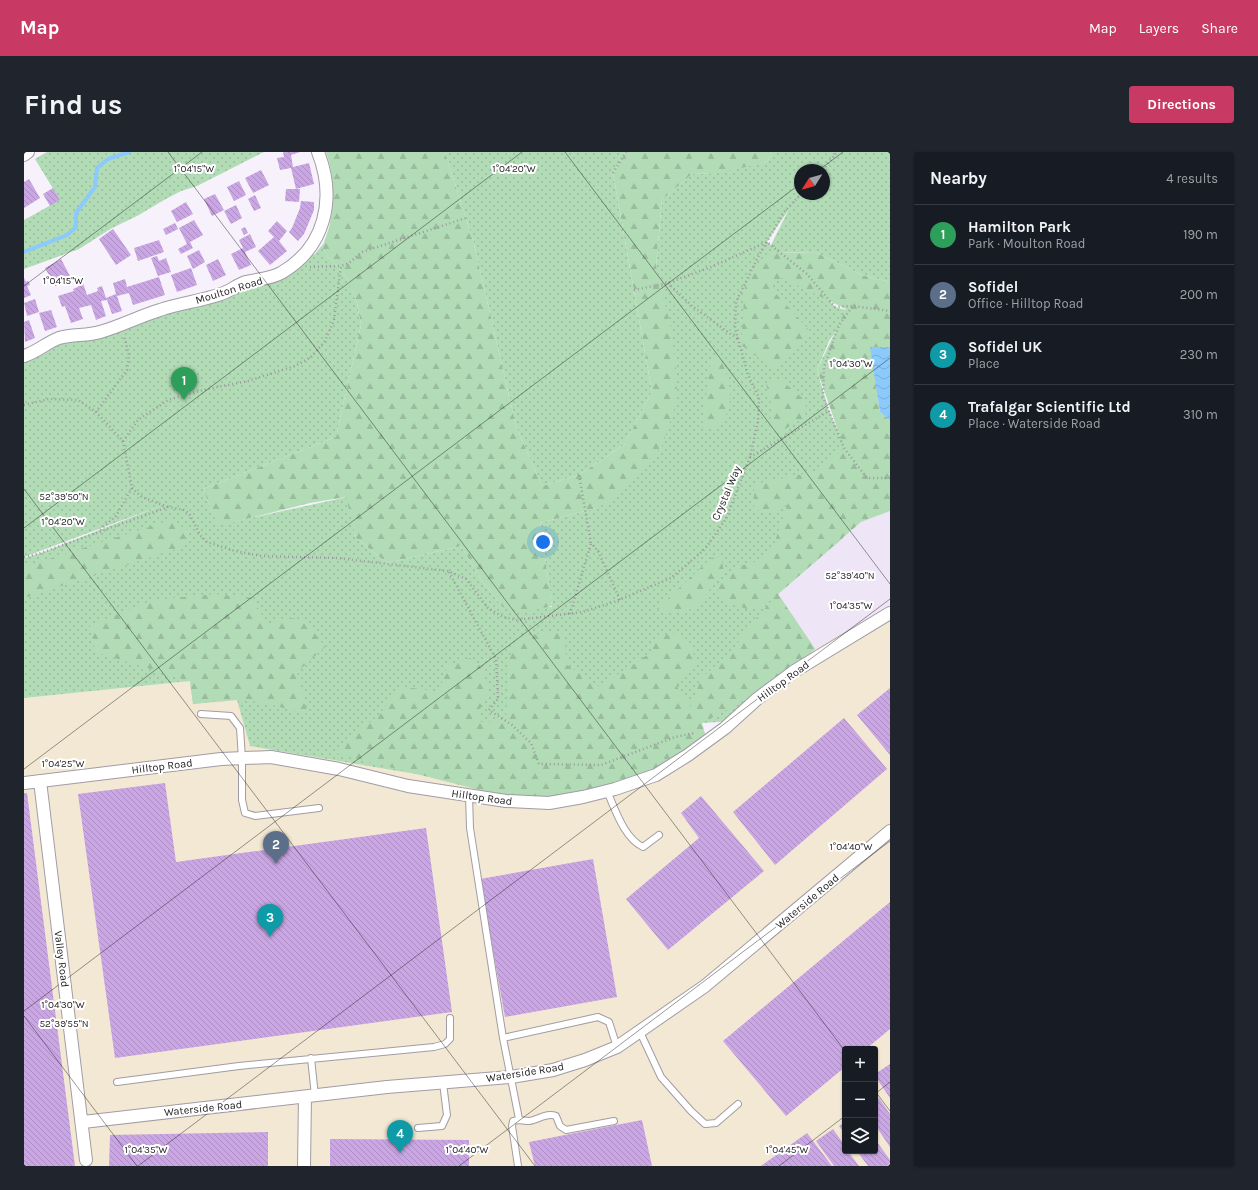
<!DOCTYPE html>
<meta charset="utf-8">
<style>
body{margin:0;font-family:Karla,sans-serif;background:#20242c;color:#f1f3f6}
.controls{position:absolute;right:12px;bottom:12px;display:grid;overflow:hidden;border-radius:4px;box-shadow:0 1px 3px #0004}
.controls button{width:36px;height:36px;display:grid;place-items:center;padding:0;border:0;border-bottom:1px solid #363941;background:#171b24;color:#f1f3f6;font:20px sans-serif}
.compass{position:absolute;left:770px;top:12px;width:36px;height:36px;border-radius:50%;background:#171b24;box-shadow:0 1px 3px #0004;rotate:233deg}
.you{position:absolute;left:519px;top:390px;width:14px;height:14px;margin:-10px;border:3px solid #fff;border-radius:50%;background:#1a73e8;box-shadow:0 0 0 6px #1a73e833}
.badge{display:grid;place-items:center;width:26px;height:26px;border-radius:50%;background:#c83a64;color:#fff;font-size:13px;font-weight:700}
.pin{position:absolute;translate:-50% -33px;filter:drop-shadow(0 1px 2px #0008)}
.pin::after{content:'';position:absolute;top:21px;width:14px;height:12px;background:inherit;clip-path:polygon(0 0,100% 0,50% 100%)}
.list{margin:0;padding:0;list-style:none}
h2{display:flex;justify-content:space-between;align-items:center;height:52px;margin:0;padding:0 16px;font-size:17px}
h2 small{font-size:13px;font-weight:400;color:#9ea1a6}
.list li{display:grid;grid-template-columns:26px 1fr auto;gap:12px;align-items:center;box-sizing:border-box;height:60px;padding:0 16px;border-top:1px solid #363941}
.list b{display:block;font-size:15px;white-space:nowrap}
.list p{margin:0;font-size:13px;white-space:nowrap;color:#9ea1a6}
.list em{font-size:13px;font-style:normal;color:#9ea1a6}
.icon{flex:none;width:22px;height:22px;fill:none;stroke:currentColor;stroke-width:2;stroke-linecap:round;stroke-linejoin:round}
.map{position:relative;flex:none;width:866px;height:1014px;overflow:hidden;border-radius:4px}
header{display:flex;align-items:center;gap:24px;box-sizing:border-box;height:56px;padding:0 20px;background:#c83a64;color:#fff}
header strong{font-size:19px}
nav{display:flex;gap:22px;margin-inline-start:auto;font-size:14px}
.intro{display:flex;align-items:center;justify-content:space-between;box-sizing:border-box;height:96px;padding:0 24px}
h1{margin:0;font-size:28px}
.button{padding:10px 18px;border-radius:4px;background:#c83a64;color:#fff;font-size:14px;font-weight:700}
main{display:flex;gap:24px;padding:0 24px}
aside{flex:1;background:#171b24;border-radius:4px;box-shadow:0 1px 3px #0004}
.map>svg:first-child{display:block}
</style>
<header>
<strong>Map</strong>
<nav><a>Map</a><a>Layers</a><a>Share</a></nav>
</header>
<div class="intro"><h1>Find us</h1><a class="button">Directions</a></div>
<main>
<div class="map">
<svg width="866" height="1014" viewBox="0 0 866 1014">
<defs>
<pattern id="grass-dots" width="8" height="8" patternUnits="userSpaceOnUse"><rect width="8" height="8" fill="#b1dcb6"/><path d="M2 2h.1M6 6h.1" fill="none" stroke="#98bc9c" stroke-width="1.8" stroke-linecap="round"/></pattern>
<pattern id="forest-firs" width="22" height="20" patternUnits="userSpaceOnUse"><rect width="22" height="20" fill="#b1dcb6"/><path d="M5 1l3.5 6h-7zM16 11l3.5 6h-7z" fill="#98bc9c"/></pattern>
<pattern id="water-waves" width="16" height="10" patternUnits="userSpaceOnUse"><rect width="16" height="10" fill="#8ccafb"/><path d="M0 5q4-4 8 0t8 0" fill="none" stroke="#78add7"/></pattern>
<pattern id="building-back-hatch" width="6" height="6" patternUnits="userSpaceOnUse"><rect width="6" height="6" fill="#caa6e4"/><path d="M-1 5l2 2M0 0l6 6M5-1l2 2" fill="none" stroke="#ad8ec3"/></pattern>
</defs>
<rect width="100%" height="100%" fill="#f6f1fa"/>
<!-- industrial -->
<path fill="#f2e8d3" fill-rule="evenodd" d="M866,359V1014H0V546L166,529L169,552L213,547L226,594L439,630L618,627L741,541ZM821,897H851V999H821Z"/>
<!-- built -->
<path fill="#eee5f6" d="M866,359V454L791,497L754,442L837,370Z"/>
<!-- grass -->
<path fill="url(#grass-dots)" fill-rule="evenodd" d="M23,0H240L173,34L157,39L140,48L113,64L88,76L55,97L0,117V68L36,48L11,7Z
M421,0H602L589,21L628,240L600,293L555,323L518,334L492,274L450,92Z
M748,0H866V130L838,123L793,101L755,100L783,122L811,155L826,159L805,189L793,218L805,259L824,301L819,386L754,442L791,497L709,569L678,571L439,630L226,594L213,548L169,552L166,529L0,546V406L17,401L139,353L0,405V211L16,204L37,192L75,186L106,176L139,162L202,146L223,135L240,133L256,127L288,102L290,103L300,91L299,98L303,104L318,119L323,127L333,151L337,173L312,285L179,337L194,373L323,345L332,386L363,411L437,394L458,429L479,455H528L516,371L572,356L638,294L632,114L638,48L668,22L690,21L743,10ZM776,18H800V42H776ZM765,57L747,93L743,90Z"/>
<!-- forest -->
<path fill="url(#forest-firs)" d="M302,0H421L450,92L492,274L518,334L555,323L600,293L628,240L589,21L602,0H748L743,10L695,21L668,22L638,48L632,114L646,172L652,213L653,249L638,294L590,348L572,356L516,371L528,454L500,460L479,455L458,429L437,394L363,411L332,386L322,345L286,351L194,374L179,337L312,285L337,173L333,151L323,127L318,119L303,104L299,98C299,89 305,79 306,71C311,46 310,23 302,0Z
M744,100L793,101L838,123L866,130V195H847L856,260L866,269V359L837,370L754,442L791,497L760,527L678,571L683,589L600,634L503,650L310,601L326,585L355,563L376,534L415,540L423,514L446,506L456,514L464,535L462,547L456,557V570L482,569L484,513L492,485L530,480L540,482L543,513L576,535L629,499V488C658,475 665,481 672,511L653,535L667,555L677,526L707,501L722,478L752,444L735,457H723L705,451L692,436L709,416L733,409L750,392L764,351L754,360L730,358V332L794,319L820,296L793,218L822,157L758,126L745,134L787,180L752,218L717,193L721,133Z
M694,200C705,229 716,250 692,276H678L686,213Z
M756,227L782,249L781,265L756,280L746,279L747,252L742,231Z
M147,368L165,379L159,395L0,446V415Z
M697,405L700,420C691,430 674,457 661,460C651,462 642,460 633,457L687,406Z
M191,442L228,446L244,473L262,465L282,469L301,495L273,520L284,562L240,551L213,547L169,552L166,529L71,500L66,473L130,448Z"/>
<!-- water -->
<path fill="url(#water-waves)" d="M846,195H866V269L856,260Z"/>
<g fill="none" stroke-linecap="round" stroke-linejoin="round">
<!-- stream -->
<path stroke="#8ccafb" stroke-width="4" d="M0,100L43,83L52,75V61L71,35L73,16L84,7L105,0"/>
</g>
<!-- building -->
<path fill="url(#building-back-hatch)" d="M259,0H276L267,3L269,15L285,11L290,32L272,37H276L275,50L261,49L262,37H272L267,16L256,18L253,6L260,5Z
M237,18L245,33L229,41L221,26Z
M5,27L16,46L0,56V30Z
M215,29L222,43L210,49L203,35Z
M29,36L36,48L26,54L19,42Z
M191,42L200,58L188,64L180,47Z
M231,43L237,56L230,59L224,47Z
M277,49L290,50V58L280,82L274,89L265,80L268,76L276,56Z
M162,50L169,62L153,70L147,59Z
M212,53L218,66L207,72L200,59Z
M170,68L179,83L166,90L169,96L157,102L154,97L163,92L155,76Z
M253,69L263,79L255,89L263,99L246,113L234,99L250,85L244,79Z
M151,71L154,77L142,83L139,77Z
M221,75L224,81L220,83L217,77Z
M89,77L107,103L92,113L75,87Z
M226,82L232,95L221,100L227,113L215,118L207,102L219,96L215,88Z
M135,88L140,100L114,109L110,96Z
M175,98L181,110L169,117L163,104Z
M133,104L135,109L142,106L147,120L134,124L127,106Z
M37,107L47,126L31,134L21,116Z
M194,107L202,123L189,129L182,113Z
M167,116L173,133L153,140L147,123Z
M135,125L141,143L109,153L105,141L93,144L98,159L88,162L83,148L77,149L82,164L72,168L67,153L55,156L59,167L47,171L41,154L38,155L34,144L50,139L49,137L54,135V133L59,131L63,143L74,139L73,136L78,134L82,146L92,142L89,131L101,127L103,135Z
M0,126L2,130L4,129L6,133L3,134L7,143L0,146Z
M11,147L15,160L3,164L0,151Z
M27,158L33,175L21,179L15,161Z
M5,168L11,186L1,190L0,170Z
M866,536V603L833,563Z
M820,566L863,617L751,713L709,660Z
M141,631L152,710L402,676L428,860L91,906L54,642Z
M0,641H3L51,1014H0Z
M677,644L740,719L644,798L602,747L675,686L657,661Z
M569,707L593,845L481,865L456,727Z
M866,750V877L842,897H821V915L762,964L699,889Z
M866,912V946L851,924V922Z
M855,946L866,962V995L851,973V949Z
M618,968L628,1014H511L505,990Z
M821,970V982L815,974Z
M809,977L821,994V999H824L835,1014H810L792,989Z
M244,980V1014H85L86,983Z
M783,981L808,1014H737Z
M306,987L445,988V1014H306Z
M851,987L866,1008V1011L863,1014H844L833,999H851Z"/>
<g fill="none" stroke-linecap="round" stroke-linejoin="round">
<defs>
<path id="service" d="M177,562L207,564L216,576L218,607V648L221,661L231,664L295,656
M583,639C591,657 600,686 619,695L635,683
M445,643L446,676L479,886L495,967
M616,880L637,925L667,959L681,972L692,971L714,952
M479,886L574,865L585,870L593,895
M287,906L291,944
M93,930L215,914L410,895L421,892L426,887V866
M394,976L418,974L423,963L419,931
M494,1014L488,974L489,969C495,967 499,969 505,969C514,968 523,960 532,964L536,974L542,978L590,969"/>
<path id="minor" d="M0,3L4,0
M0,204C13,200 22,191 35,186C48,182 63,184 76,180C97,174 116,164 136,158C156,151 177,149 197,142C206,139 213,133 222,130C234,127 246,127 257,121C302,95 312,46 294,0
M16,629L62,1008
M0,631L197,607L247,605L315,617L384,634L482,649L525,651L559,645L591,637L632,623L664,603L701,576L733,547L769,520L866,461
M59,970L363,935L487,925L529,918L561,908L593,895L681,834L866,679
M280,1014L281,945"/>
</defs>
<!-- service casing -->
<use href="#service" stroke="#a19ca5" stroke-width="8"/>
<!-- minor casing -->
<use href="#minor" stroke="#a19ca5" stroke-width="14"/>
<!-- path -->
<path stroke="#9c989f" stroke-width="2.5" stroke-dasharray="1 3" stroke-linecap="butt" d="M799,18L813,0
M589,21L602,0
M286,115L317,114
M644,131L668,154L715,188
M610,138L644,131L687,115L743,90L783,122L811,155L829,154L866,159
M828,155L815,173L800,215L799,245L820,296L843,326H866
M0,253L25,247L54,248L72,260L99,289L108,336L92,364L76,378
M72,260L103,218L105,203L100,184
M99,289L114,268L144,248L179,238L224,229L271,214L287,205L301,189L310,168L317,114L325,111L338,100L442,66
M726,305L805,259
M555,323L567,391L574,399L596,448
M108,336L118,345L144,355
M0,405L17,401L144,355L161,358L166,363L176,383L183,390L211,399L237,404L313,406L424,419L442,427L464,456L479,465L493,468L558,460L590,450L647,426L681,397L702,367L726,305L734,269L735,246L724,223L711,176L712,150L734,105L760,60L777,42
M425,420L472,507L474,547L465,558L488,573L507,591L515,612L577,613L651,585L671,581
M546,462L567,391"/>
<!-- service -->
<use href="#service" stroke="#fff" stroke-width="6"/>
<!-- minor -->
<use href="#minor" stroke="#fff" stroke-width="12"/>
</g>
<!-- ticks -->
<path fill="none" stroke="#1f1d20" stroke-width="1" stroke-opacity="0.45" d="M144,0L821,899M541,0L866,432M795,18L819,0M0,134L178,0M0,337L511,1014M0,376L498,0M0,617L776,32M0,859L866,206M0,864L113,1014M851,939L866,959M851,942L866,930M114,1014L866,447M435,1014L866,689M755,1014L821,964"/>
<g text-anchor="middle" stroke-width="4" stroke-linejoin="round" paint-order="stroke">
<!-- street labels -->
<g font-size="11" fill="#1f1d20" stroke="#fff">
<text transform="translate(205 138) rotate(-17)" y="4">Moulton Road</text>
<text transform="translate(702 341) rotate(-67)" y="4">Crystal Way</text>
<text transform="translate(759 529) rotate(-36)" y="4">Hilltop Road</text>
<text transform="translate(138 614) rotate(-7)" y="4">Hilltop Road</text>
<text transform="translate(458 645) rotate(8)" y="4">Hilltop Road</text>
<text transform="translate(783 749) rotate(-40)" y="4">Waterside Road</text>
<text transform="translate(38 807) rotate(83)" y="4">Valley Road</text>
<text transform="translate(501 920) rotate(-9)" y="4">Waterside Road</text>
<text transform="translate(179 956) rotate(-6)" y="4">Waterside Road</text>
</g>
</g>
<g font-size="10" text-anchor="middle" fill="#1f1d20" stroke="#fff" stroke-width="4" stroke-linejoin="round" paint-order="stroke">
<text x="170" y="20">1°04'15"W</text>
<text x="490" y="20">1°04'20"W</text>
<text x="39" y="132">1°04'15"W</text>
<text x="827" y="215">1°04'30"W</text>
<text x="40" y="348">52°39'50"N</text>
<text x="39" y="373">1°04'20"W</text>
<text x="826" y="427">52°39'40"N</text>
<text x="827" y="457">1°04'35"W</text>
<text x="39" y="615">1°04'25"W</text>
<text x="827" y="698">1°04'40"W</text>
<text x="39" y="856">1°04'30"W</text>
<text x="40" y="875">52°39'55"N</text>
<text x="122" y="1001">1°04'35"W</text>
<text x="443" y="1001">1°04'40"W</text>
<text x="763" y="1001">1°04'45"W</text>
</g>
</svg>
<div class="controls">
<button>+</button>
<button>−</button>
<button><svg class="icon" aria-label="layers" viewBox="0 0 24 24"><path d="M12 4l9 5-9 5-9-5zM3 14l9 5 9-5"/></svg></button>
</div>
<svg class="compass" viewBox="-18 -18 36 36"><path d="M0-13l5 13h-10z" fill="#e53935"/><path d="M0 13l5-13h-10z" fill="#9ea1a6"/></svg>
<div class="you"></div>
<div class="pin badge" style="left:160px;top:248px;background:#2e9e5b">1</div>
<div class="pin badge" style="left:252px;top:712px;background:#5c6f8a">2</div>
<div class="pin badge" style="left:246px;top:785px;background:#0f9aa8">3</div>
<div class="pin badge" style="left:376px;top:1001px;background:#0f9aa8">4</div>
</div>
<aside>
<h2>Nearby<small>4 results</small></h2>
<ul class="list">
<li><span class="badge" style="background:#2e9e5b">1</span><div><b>Hamilton Park</b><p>Park · Moulton Road</p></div><em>190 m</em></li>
<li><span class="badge" style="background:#5c6f8a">2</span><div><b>Sofidel</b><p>Office · Hilltop Road</p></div><em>200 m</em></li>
<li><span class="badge" style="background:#0f9aa8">3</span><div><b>Sofidel UK</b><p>Place</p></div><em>230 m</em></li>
<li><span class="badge" style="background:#0f9aa8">4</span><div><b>Trafalgar Scientific Ltd</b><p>Place · Waterside Road</p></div><em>310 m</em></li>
</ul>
</aside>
</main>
